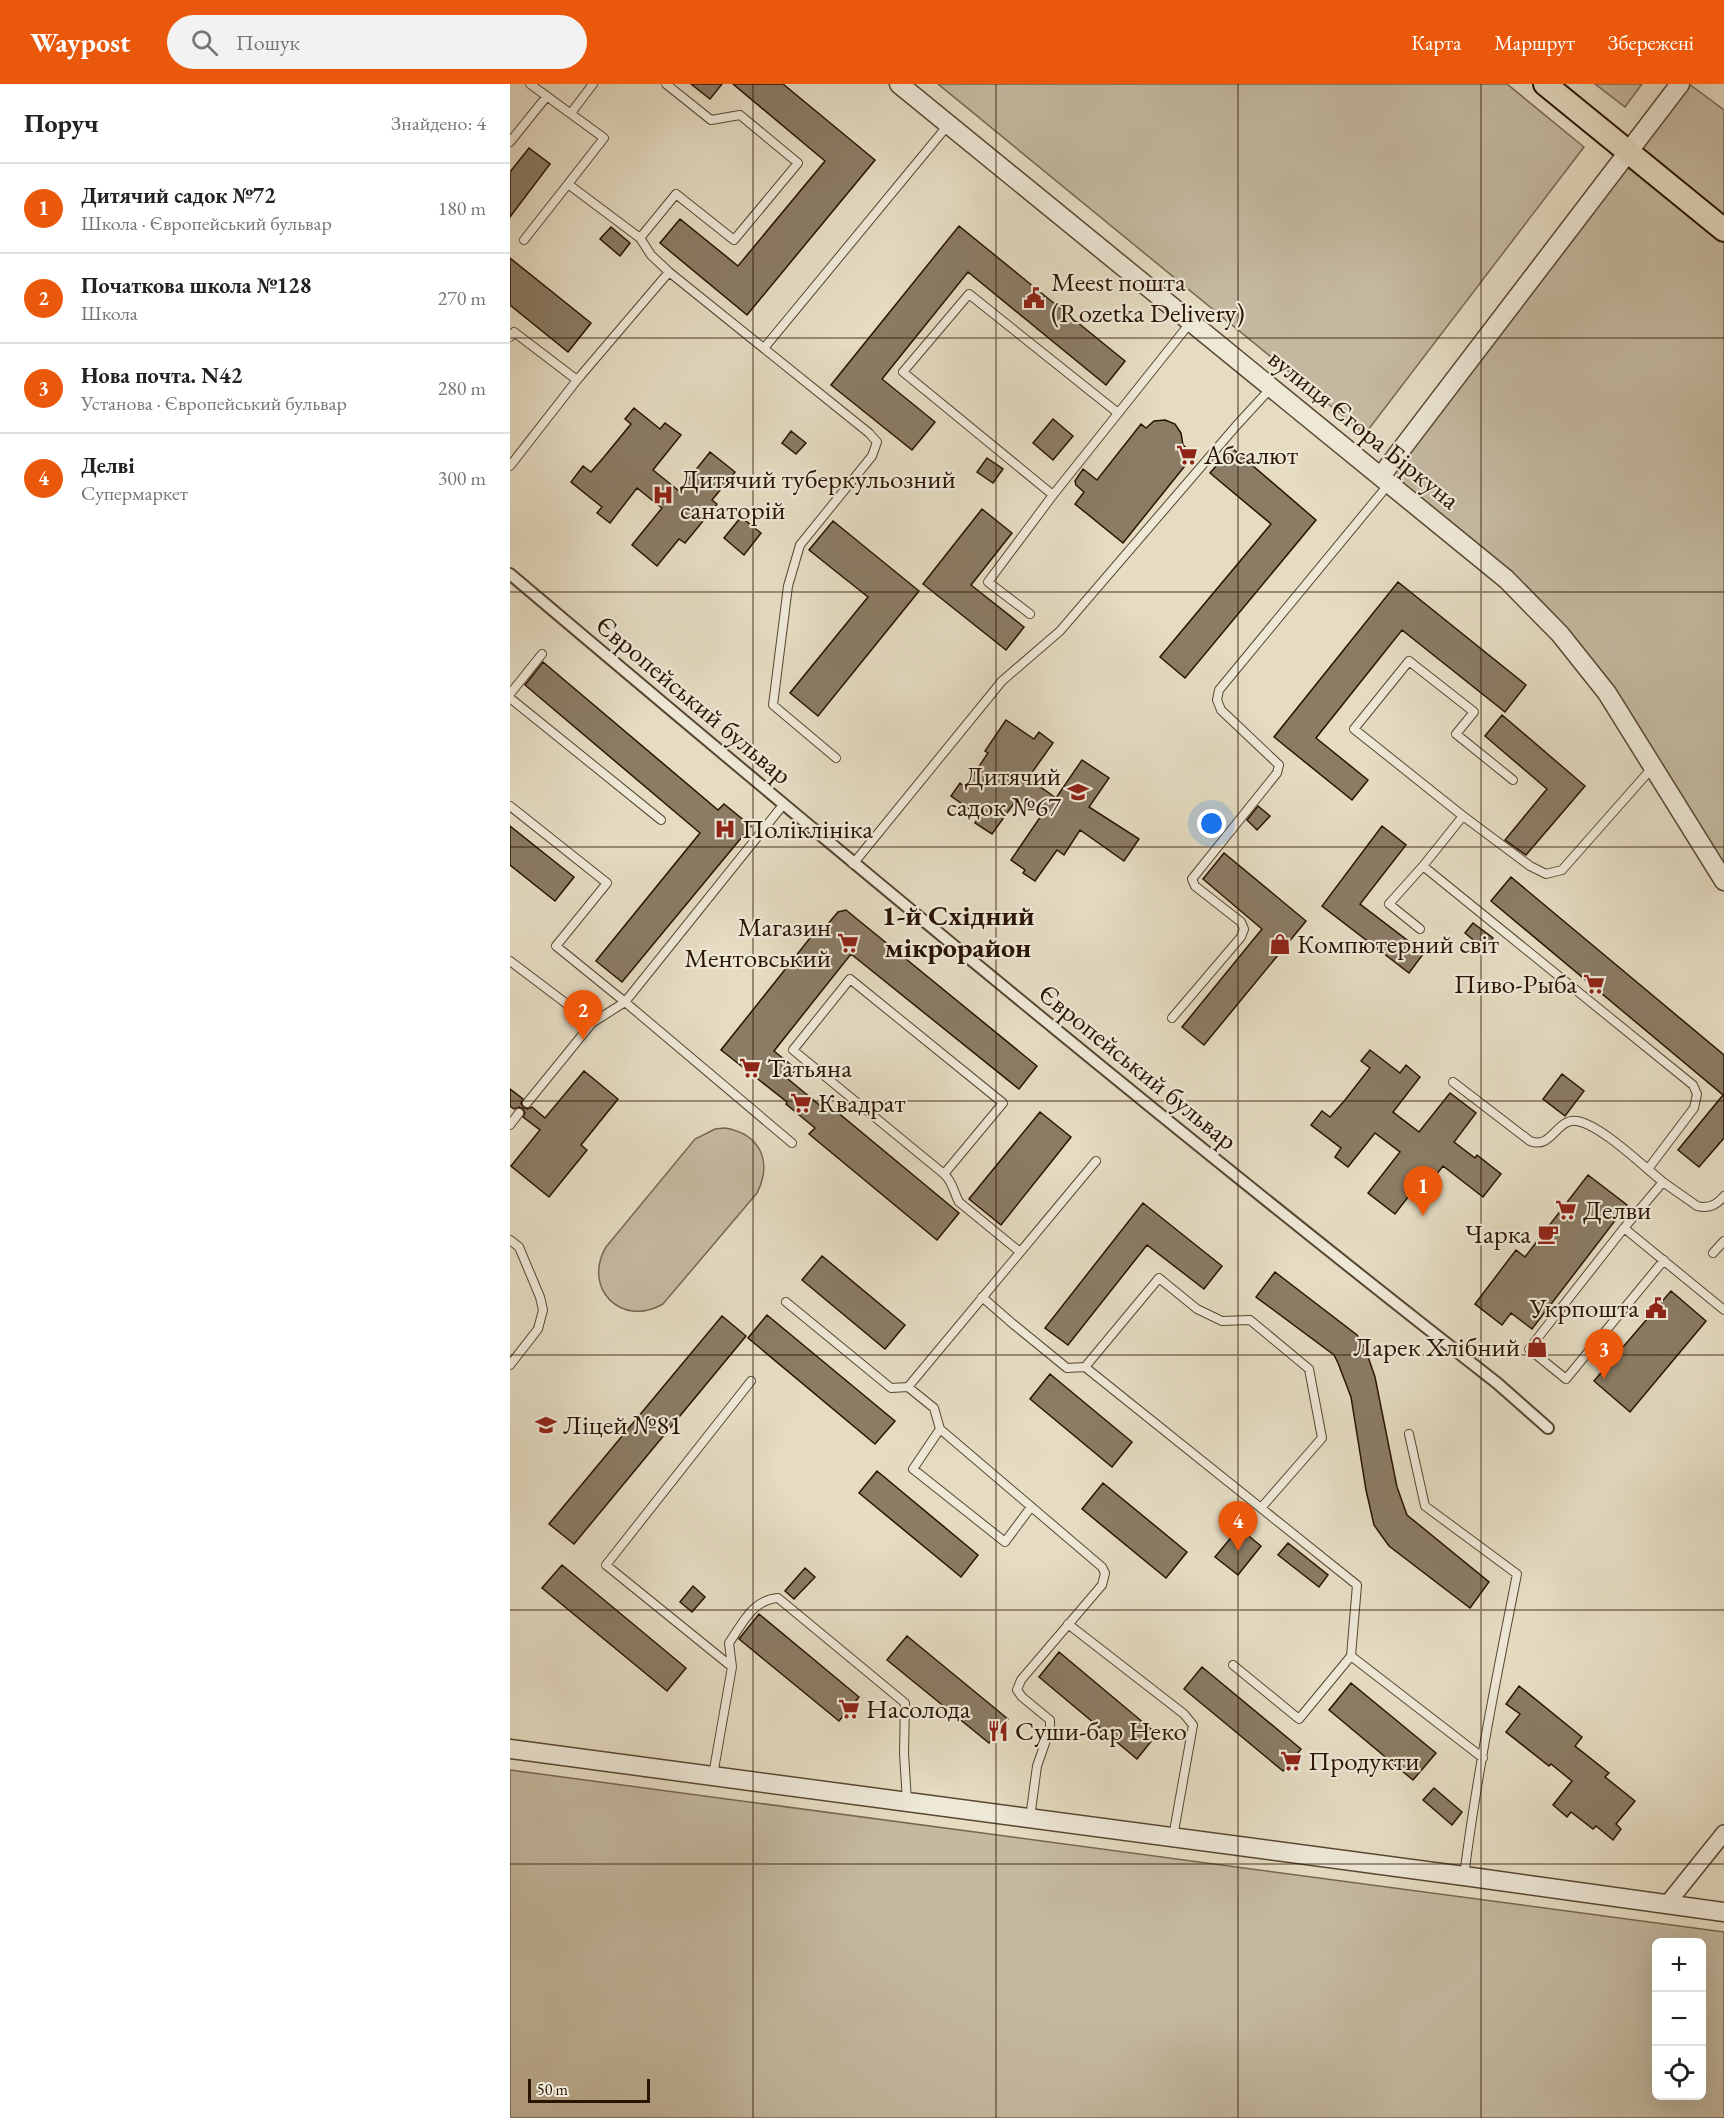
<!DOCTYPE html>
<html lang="uk">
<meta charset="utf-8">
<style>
body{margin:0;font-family:"EB Garamond",serif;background:#f2f2f2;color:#222}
.controls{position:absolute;right:18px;bottom:18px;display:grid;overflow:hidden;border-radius:9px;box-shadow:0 6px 24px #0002}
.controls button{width:54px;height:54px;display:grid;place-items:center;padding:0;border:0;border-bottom:2px solid #e0e0e0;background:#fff;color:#222;font:30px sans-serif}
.scale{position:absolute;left:18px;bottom:15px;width:122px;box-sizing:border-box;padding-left:6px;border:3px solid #291401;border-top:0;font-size:16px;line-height:21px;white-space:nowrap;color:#291401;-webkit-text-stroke:4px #eee8d7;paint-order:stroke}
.you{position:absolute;left:702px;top:740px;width:21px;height:21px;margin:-15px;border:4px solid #fff;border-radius:50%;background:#1a73e8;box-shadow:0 0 0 9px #1a73e833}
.badge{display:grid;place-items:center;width:39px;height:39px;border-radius:50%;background:#ea580c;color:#fff;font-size:20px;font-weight:700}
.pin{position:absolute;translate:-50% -50px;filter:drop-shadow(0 2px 3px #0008)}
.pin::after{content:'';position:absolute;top:32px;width:21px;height:18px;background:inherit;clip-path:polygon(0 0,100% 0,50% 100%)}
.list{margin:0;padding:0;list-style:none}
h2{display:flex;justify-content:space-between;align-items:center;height:78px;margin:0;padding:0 24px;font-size:26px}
h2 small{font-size:20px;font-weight:400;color:#767676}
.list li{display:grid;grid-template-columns:39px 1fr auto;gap:18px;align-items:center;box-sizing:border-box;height:90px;padding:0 24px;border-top:2px solid #e0e0e0}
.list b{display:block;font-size:22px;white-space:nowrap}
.list p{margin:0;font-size:20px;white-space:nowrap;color:#767676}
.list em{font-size:20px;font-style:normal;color:#767676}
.icon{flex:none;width:33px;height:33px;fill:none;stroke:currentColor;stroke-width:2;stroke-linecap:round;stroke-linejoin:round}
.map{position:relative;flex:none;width:1214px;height:2034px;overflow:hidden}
header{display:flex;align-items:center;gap:36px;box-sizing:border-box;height:84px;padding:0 30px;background:#ea580c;color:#fff}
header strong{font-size:28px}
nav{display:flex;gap:33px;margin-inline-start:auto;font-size:21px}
.search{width:420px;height:54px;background:#f2f2f2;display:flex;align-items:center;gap:15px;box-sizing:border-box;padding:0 21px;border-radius:33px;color:#767676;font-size:22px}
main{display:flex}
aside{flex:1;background:#fff}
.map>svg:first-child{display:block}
</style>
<header>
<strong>Waypost</strong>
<div class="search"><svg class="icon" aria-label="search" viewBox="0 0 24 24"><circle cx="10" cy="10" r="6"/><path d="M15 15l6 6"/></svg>Пошук</div>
<nav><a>Карта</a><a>Маршрут</a><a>Збережені</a></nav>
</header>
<main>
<aside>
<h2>Поруч<small>Знайдено: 4</small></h2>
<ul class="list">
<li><span class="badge">1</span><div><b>Дитячий садок №72</b><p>Школа · Європейський бульвар</p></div><em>180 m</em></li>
<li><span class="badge">2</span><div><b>Початкова школа №128</b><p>Школа</p></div><em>270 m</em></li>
<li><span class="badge">3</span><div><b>Нова почта. N42</b><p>Установа · Європейський бульвар</p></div><em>280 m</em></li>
<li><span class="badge">4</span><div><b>Делві</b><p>Супермаркет</p></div><em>300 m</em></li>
</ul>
</aside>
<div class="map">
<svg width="1214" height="2034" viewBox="0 0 1214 2034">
<rect width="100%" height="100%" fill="#e5dcc2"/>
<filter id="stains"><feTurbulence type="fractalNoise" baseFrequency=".00333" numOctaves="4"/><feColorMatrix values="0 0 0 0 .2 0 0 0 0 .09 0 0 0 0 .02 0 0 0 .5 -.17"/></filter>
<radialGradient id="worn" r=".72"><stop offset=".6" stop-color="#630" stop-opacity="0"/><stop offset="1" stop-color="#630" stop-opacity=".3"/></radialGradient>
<!-- green -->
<path fill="#c5baa1" stroke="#776751" stroke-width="1.5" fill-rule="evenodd" d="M428,0H997L1074,63L855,350Z
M1085,0H1132L1115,23Z
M1170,0H1179L1214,26V797L1050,550L871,392Z
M215,1044C250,1050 263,1077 247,1109L153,1220C111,1244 72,1204 96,1163L185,1055L205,1045Z
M0,1686L1214,1848V2034H0ZM1146,1858H1192V2012H1146Z"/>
<!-- building -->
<path fill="#8b7c65" stroke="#291401" stroke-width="1.5" d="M181,0H212L200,15Z
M223,0H273L365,76L237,231L150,159L170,135L228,182L315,77Z
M19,64L40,80L0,133V88Z
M449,142L615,277L596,301L458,188L372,295L425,338L402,366L321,301Z
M101,143L120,159L110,172L90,155Z
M0,174L81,239L58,268L0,221Z
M124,324L150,345L155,339L171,351L143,386L169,407L200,368L225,388L202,416L207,420L175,459L169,455L147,482L122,461L152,424L127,404L100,439L87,429L92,423L61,398L73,382L81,388L94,373L121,340L115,335Z
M543,335L563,352L543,376L523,359Z
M655,336L665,340L671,349L673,361L680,367L675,375L678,378L613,459L565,420L574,408L566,401L565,397L573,385L587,396L631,340L636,344L644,337Z
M281,347L296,359L286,370L272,359Z
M722,364L806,436L675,594L650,573L761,440L700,389Z
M477,374L493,385L483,399L467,388Z
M472,425L502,449L461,501L514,543L496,566L413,500Z
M231,433L251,449L234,471L214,454Z
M323,437L409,507L308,632L280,609L358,513L299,466Z
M888,498L1016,601L995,628L892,546L806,654L858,696L842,716L764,653Z
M33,578L208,726L214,720L241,742L112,898L86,877L190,749L15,601Z
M992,631L1075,702L1016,771L995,756L1037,705L975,652Z
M496,636L524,655L529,648L543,659L518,694L546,714L572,676L599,694L579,723L629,755L614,777L570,746L554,771L547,766L525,797L513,789L515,786L501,776L531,732L507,715L482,750L465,739L469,732L441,712L450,699L455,703L478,669L475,667Z
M748,722L760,732L747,746L737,736Z
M0,742L64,793L45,817L0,781Z
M872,742L896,761L850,820L914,869L899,889L812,822Z
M714,769L796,837L694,961L672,943L752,845L693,795Z
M1001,793L1214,971V1054L1189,1083L1168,1066L1213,1011L981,817Z
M336,826L527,982L509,1005L341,870L264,967L286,985L278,995L318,1028L321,1023L449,1129L427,1156L299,1050L305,1044L276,1020L277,1018L211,966L308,844L312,847L328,828Z
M963,839L983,854L974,865L955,849Z
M860,966L890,989L896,981L910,993L883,1028L909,1048L940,1009L966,1029L944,1058L965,1074L967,1071L991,1090L973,1113L933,1082L915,1105L908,1100L885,1130L858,1109L890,1068L865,1049L838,1083L825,1073L831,1064L801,1041L812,1027L820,1033L835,1016L860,984L851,977Z
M74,987L108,1015L71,1061L77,1066L39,1113L1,1082L30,1046L13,1033L15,1029L13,1025L9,1023L4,1025L0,1022V1005L13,1015L11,1019L13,1023L17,1025L22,1023L35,1034Z
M1052,990L1074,1007L1055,1032L1033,1015Z
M530,1028L561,1053L491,1141L459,1115Z
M1078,1091L1117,1121L1022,1245L1001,1229L992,1241L965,1220L1006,1166L1015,1173Z
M633,1119L712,1182L694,1205L637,1161L558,1261L535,1244Z
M312,1172L395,1241L375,1265L292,1196Z
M765,1188L847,1251L855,1264L865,1293L887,1403L897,1431L979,1498L960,1524L879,1462L864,1441L856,1406L841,1313L828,1279L824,1271L746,1213Z
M1161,1207L1196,1237L1120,1328L1084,1297Z
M257,1231L385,1337L365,1360L238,1254Z
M212,1232L236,1252L64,1460L39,1440Z
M540,1290L622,1358L602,1383L520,1315Z
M367,1387L468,1471L451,1493L349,1409Z
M593,1399L677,1468L656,1494L572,1425Z
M729,1444L751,1462L728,1491L705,1473Z
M778,1459L818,1491L809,1503L768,1471Z
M52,1481L176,1584L157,1607L32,1504Z
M295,1484L305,1493L284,1515L275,1507Z
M183,1502L195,1513L182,1528L170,1518Z
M249,1530L349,1613L329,1637L229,1555Z
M397,1552L498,1635L479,1659L377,1576Z
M549,1568L647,1650L627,1675L529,1593Z
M692,1583L791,1665L773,1687L674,1605Z
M841,1599L926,1669L903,1696L819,1626Z
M1009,1602L1072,1653L1065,1662L1099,1689L1095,1693L1125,1717L1106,1740L1111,1745L1103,1756L1086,1742L1083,1745L1061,1728L1057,1733L1043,1721L1062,1697L1041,1680L1039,1682L996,1648L1010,1630L996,1620Z
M924,1704L952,1728L942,1741L913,1716Z"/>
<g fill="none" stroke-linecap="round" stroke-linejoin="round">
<defs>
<path id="service" d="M20,0L94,54L58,100L130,154L141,171L159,188L359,349L367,358L362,372L290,461L278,502L263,621L326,674
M61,29L83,0
M0,58L37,12
M130,154L166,110L224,156L288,79L230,31L201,36L156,0
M14,156L58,100
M0,253L4,248L67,296L159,188
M255,263L438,41
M0,382L67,296
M543,411L393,288L459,210L608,329
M520,530L478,498L543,411L680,239
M0,610L32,570
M0,614L151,736
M1003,696L946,650L964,628L899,577L844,645L953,732L1020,782L1036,790L1052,786L1142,684
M0,722L97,799L46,862L115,918L282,1059
M343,780L492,597L550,547L726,342L761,304
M913,782L953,732
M910,845L879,820L913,782L1183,1001L1187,1010L1184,1024L1138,1085
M0,877L82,939L17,1019
M340,895L493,1019L434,1090L283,966Z
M662,934L731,853L734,845L731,838L685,802L682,795L767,689L769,681L711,626L707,616L709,606L878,401
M82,939L115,918L273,721
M943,998L1020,1057C1042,1066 1046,1034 1067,1037C1091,1041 1133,1082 1153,1098C1164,1106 1176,1114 1187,1122C1198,1125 1207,1121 1214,1112
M0,1041L9,1029
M434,1090C443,1098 443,1107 449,1118L510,1168
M1153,1098L1114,1144L1214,1226
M1114,1144L1019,1265L1056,1295L1154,1176
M0,1156L9,1163L30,1213L33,1226L28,1245L0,1281
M1203,1169L1214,1157
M472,1213L503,1240L557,1284L575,1283
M276,1218L381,1304L398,1303L586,1077
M398,1303L424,1324L430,1345L592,1483L595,1489L592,1501L511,1596L507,1606L512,1613L540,1636V1645L527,1682L520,1734
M430,1345L403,1385L495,1458L521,1423
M899,1350L915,1422L1007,1490C987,1590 967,1690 954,1792
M751,1424L812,1354L799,1285L740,1236L712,1237L687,1225L649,1194L575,1283L847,1501L841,1572L973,1674
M558,1540L674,1630L683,1641L663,1753
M723,1581L789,1635L841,1572
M222,1583L96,1481L241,1297
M203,1691L222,1583L219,1559C233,1539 242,1516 268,1514L395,1619L394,1669L397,1718"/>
<path id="pedestrian" d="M0,490C325,765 652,1037 987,1299L1038,1344"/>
<path id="minor" d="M1157,1820L1214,1749"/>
<path id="tertiary" d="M389,0L996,495L1050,550L1097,609L1214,797
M871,392L1170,0
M0,1665L954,1792L1214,1828"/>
<path id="primary" d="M1035,0L1214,146"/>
</defs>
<!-- service casing -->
<use href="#service" stroke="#584631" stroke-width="10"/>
<!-- pedestrian casing -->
<use href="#pedestrian" stroke="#584631" stroke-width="14"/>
<!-- minor casing -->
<use href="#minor" stroke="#584631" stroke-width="18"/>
<!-- tertiary casing -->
<use href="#tertiary" stroke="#584631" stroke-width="21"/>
<!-- primary casing -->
<use href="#primary" stroke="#291401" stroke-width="26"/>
<!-- service -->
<use href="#service" stroke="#eee8d7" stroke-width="8"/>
<!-- pedestrian -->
<use href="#pedestrian" stroke="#eee8d7" stroke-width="10"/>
<!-- minor -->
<use href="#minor" stroke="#eee8d7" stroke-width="15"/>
<!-- tertiary -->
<use href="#tertiary" stroke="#eee8d7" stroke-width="18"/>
<!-- primary -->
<use href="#primary" stroke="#e5dcc2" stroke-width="22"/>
</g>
<!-- grid -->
<path fill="none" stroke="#291401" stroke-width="1.5" stroke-opacity="0.55" d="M243,0V2034M486,0V2034M728,0V2034M971,0V2034M0,254H1214M0,508H1214M0,763H1214M0,1017H1214M0,1271H1214M0,1526H1214M0,1780H1214"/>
<!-- icons -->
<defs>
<symbol id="civic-bare" viewBox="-9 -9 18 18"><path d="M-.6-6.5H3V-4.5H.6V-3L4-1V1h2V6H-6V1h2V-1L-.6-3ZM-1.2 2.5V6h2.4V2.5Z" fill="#8f2418" stroke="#eee8d7" stroke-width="2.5" paint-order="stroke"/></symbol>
<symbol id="supermarket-bare" viewBox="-9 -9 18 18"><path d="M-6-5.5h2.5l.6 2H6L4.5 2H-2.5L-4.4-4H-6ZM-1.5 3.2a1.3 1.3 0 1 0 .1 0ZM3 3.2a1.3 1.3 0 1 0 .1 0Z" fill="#8f2418" stroke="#eee8d7" stroke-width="2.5" paint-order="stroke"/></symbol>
<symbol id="hospital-bare" viewBox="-9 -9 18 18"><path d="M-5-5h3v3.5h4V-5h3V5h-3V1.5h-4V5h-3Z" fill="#8f2418" stroke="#eee8d7" stroke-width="2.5" paint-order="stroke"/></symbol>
<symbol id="school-bare" viewBox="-9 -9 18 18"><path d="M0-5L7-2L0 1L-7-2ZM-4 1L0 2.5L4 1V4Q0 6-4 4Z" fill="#8f2418" stroke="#eee8d7" stroke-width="2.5" paint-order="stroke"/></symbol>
<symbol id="shop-bare" viewBox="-9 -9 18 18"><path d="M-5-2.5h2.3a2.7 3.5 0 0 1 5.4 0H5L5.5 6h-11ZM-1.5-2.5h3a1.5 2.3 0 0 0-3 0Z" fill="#8f2418" stroke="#eee8d7" stroke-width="2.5" paint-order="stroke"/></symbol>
<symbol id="cafe-bare" viewBox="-9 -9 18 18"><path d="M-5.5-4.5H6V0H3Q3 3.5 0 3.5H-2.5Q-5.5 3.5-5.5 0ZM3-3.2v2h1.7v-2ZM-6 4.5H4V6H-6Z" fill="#8f2418" stroke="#eee8d7" stroke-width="2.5" paint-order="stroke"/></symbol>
<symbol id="restaurant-bare" viewBox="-9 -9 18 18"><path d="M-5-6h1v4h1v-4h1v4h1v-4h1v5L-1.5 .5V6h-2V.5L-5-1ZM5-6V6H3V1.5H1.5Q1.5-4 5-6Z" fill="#8f2418" stroke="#eee8d7" stroke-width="2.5" paint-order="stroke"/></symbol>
</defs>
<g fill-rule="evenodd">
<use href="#civic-bare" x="509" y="199" width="30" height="30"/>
<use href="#supermarket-bare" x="662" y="356" width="30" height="30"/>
<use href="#hospital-bare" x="138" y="396" width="30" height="30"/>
<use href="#school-bare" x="553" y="693" width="30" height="30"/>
<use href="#hospital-bare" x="200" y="730" width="30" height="30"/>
<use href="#supermarket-bare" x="323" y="844" width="30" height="30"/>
<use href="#shop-bare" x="755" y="845" width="30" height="30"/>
<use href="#supermarket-bare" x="1069" y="885" width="30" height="30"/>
<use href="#supermarket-bare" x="225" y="969" width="30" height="30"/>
<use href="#supermarket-bare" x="276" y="1004" width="30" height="30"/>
<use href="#supermarket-bare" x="1041" y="1111" width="30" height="30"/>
<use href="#cafe-bare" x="1023" y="1135" width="30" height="30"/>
<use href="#civic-bare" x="1131" y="1209" width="30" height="30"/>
<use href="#shop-bare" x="1012" y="1248" width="30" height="30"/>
<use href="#school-bare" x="21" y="1326" width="30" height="30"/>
<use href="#supermarket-bare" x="324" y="1610" width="30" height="30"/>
<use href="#restaurant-bare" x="473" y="1632" width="30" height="30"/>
<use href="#supermarket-bare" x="766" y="1662" width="30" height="30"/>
</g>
<g text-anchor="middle" stroke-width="4.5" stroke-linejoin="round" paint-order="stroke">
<!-- poi labels -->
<g font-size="27" fill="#291401" stroke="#eee8d7" text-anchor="start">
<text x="541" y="207">Meest пошта<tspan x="541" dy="31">(Rozetka Delivery)</tspan></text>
<text x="694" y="380">Абсалют</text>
<text x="170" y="404">Дитячий туберкульозний<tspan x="170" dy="31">санаторій</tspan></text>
<text x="551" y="701" text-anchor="end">Дитячий<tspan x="551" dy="31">садок №67</tspan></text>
<text x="232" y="754">Поліклініка</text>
<text x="321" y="852" text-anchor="end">Магазин<tspan x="321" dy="31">Ментовський</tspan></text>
<text x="787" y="869">Компютерний світ</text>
<text x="1067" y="909" text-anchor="end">Пиво-Рыба</text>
<text x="257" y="993">Татьяна</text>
<text x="308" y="1028">Квадрат</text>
<text x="1073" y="1135">Делви</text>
<text x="1021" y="1159" text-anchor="end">Чарка</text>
<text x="1129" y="1233" text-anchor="end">Укрпошта</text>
<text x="1010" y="1272" text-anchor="end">Ларек Хлібний</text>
<text x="53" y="1350">Ліцей №81</text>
<text x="356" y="1634">Насолода</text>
<text x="505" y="1656">Суши-бар Неко</text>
<text x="798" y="1686">Продукти</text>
</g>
<!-- street labels -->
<g font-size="27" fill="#291401" stroke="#eee8d7">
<text transform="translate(854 345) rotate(39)" y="9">вулиця Єгора Біркуна</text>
<text transform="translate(184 616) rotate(40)" y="9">Європейський бульвар</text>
<text transform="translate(628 983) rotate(39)" y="9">Європейський бульвар</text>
</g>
<!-- neighbourhood labels -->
<g font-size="28" font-weight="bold" fill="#291401" stroke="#eee8d7">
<text x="448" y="841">1-й Східний<tspan x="448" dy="32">мікрорайон</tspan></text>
</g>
</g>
<rect width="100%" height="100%" filter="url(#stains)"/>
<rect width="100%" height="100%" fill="url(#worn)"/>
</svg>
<div class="controls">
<button>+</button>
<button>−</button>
<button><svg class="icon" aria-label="locate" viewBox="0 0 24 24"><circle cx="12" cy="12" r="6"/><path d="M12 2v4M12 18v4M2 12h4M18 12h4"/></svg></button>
</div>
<div class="scale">50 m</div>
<div class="you"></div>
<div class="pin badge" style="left:913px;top:1132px">1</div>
<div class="pin badge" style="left:73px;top:956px">2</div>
<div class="pin badge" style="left:1094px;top:1295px">3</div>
<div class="pin badge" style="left:728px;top:1467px">4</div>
</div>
</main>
